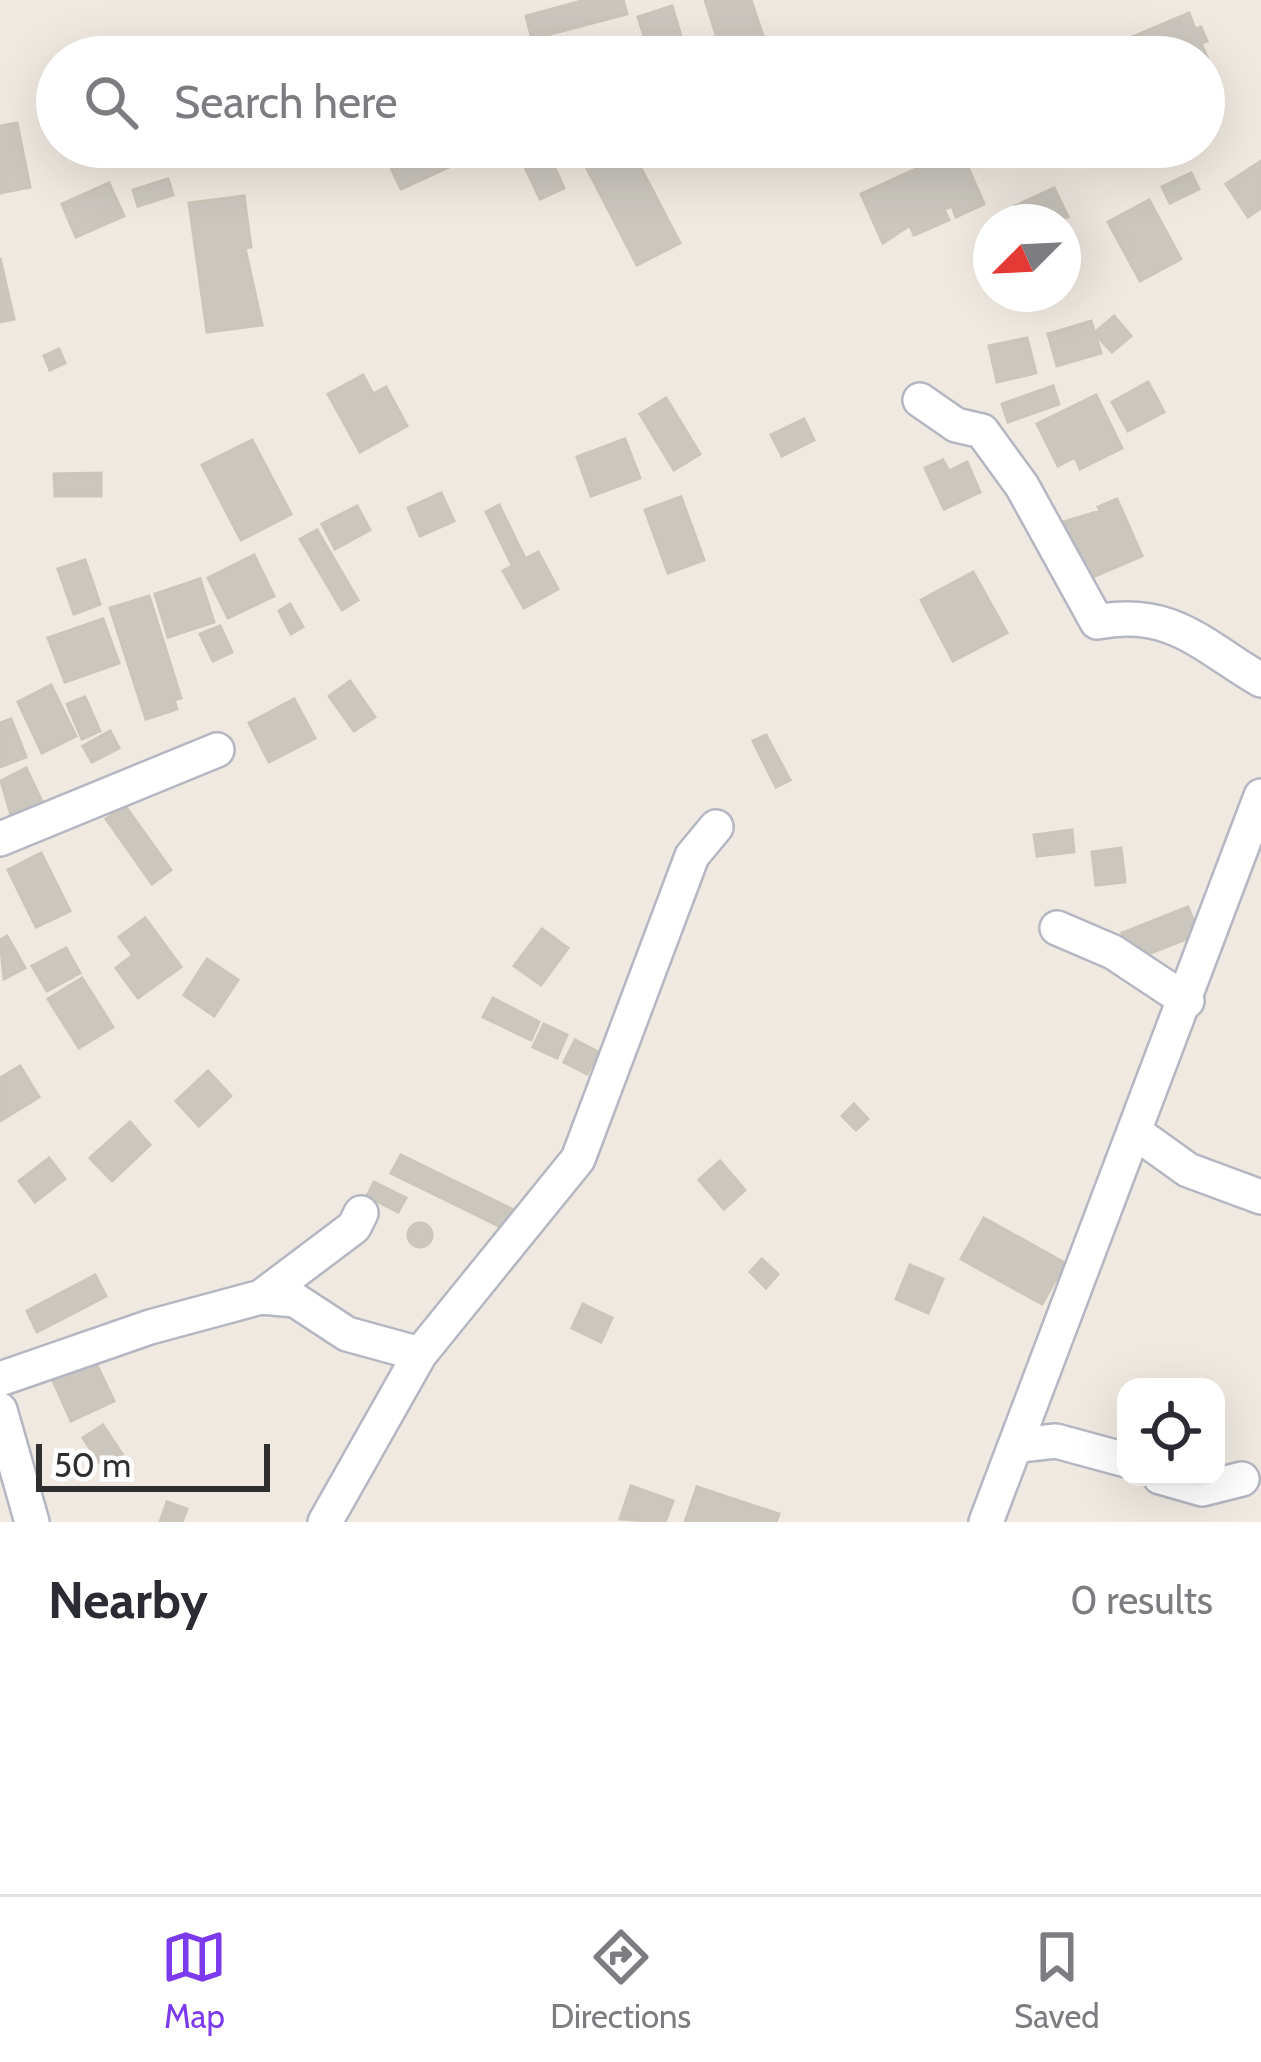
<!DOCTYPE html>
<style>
body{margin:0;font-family:Cabin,sans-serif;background:#f7f7f7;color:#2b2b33}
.controls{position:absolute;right:36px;bottom:36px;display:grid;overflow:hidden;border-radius:24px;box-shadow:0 12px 48px #0002}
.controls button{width:108px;height:108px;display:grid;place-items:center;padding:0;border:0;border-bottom:3px solid #e1e1e2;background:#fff;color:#2b2b33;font:60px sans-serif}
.compass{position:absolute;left:973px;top:204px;width:108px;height:108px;border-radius:50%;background:#fff;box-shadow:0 12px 48px #0002;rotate:246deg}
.scale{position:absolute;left:36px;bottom:30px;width:234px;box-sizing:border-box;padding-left:12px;border:6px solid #2e2e2e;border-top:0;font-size:33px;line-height:42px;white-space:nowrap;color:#2e2e2e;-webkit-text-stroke:9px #fff;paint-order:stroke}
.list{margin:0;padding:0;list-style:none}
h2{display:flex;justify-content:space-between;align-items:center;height:156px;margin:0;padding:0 48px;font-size:51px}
h2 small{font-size:39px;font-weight:400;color:#7c7c81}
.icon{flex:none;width:66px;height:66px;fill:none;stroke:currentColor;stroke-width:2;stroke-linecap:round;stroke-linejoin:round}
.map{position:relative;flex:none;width:1261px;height:1522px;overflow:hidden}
.search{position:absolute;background:#fff;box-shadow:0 12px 48px #0002;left:36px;right:36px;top:36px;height:132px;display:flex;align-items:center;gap:30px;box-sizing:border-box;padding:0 42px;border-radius:66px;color:#7c7c81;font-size:45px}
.sheet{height:372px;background:#fff}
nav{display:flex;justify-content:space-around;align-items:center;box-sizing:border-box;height:168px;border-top:3px solid #e1e1e2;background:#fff;font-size:33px;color:#7c7c81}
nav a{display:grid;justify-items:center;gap:6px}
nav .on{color:#7c3aed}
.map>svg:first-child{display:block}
</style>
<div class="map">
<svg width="1261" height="1522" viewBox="0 0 1261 1522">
<rect width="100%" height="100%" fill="#efe9e1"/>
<!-- building -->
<path fill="#cbc7bf" stroke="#cbc5ba" stroke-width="3" d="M585,0H623L627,14L532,39L526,16Z
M705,0H751L763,36L721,50Z
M672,6L683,43L650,54L638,17Z
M1189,13L1195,29L1201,27L1207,41L1201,43L1212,69L1204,73V57H1132L1125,40Z
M17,123L30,187L0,193V126Z
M381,147H493L401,189Z
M610,147H630L680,243L637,265L583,161Z
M960,149L984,204L956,217L952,206L944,209L949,220L914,235L910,225L883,243L861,194Z
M548,153L564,188L540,199L524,165Z
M1261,161V208L1248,217L1226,184Z
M1191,173L1199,189L1170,203L1162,187Z
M168,179L173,195L138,206L133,190Z
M109,183L124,216L76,237L62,204Z
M1054,188L1068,217L1023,222L1015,206Z
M244,196L251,247L245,248L262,325L207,332L189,203Z
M1149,200L1181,259L1140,281L1108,222Z
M0,258L14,319L0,322Z
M1114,316L1131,336L1112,352L1094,333Z
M1091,321L1101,353L1057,366L1048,334Z
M1027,338L1036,373L997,382L989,346Z
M59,349L65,363L50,370L44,356Z
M363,375L373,394L386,387L407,426L360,452L328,394Z
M1148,382L1164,412L1128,431L1112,402Z
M1053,386L1059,404L1008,422L1002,404Z
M1096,395L1122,448L1080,469L1075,457L1058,466L1037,424Z
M666,398L700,454L674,470L640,414Z
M804,419L814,440L782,456L771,435Z
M625,439L640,478L591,496L577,457Z
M252,440L291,514L241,540L202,465Z
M943,460L949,471L967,462L980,492L944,509L925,468Z
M101,473V496H55L54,474Z
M441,493L454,521L420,536L408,508Z
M681,497L704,560L668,573L645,510Z
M1117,499L1142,556L1088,579L1063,522L1100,511L1098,507Z
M499,505L524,556L511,563L486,512Z
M357,506L370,530L335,549L322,524Z
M317,530L358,600L342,610L300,539Z
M538,552L558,589L524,608L503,571Z
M254,555L274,596L228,618L208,578Z
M85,560L100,604L74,614L58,569Z
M973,572L1007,633L953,661L921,600Z
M200,579L214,622L168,637L155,594Z
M149,596L181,698L174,700L177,709L146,719L110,608Z
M290,604L303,627L291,634L279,611Z
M103,619L119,663L65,682L48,638Z
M220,626L232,652L213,661L200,634Z
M350,681L375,717L354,731L329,696Z
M51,685L76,736L42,753L18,702Z
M85,697L100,731L82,739L67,704Z
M294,699L315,738L269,762L249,723Z
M11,719L26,757L0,767V723Z
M110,731L119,748L92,762L83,746Z
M766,735L790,780L776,787L753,741Z
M26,768L46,810L14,825L1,781Z
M125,806L171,870L152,884L106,819Z
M1072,830L1074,852L1037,856L1034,835Z
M1121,848L1125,882L1096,885L1092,852Z
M41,853L70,911L36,927L8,870Z
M1188,907L1199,934L1133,960L1122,933Z
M145,918L181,967L138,998L116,968L133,955L119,937Z
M542,929L568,948L541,985L514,966Z
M7,936L25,968L4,979L0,940Z
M66,948L80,973L47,991L32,966Z
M207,959L238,980L214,1016L184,995Z
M82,978L113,1027L79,1048L48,999Z
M493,998L539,1022L531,1040L483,1017Z
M544,1024L567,1035L557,1058L533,1047Z
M575,1040L598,1052L587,1074L564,1062Z
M20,1066L39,1097L0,1121V1078Z
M208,1071L231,1096L199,1126L176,1101Z
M854,1104L868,1119L856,1130L842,1116Z
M130,1122L150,1145L112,1181L90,1158Z
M401,1155L516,1211L507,1230L391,1173Z
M49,1158L65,1179L35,1202L19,1181Z
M720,1161L745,1190L724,1209L699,1180Z
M374,1182L406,1198L398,1212L367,1196Z
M984,1218L1065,1263L1042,1304L961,1259Z
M408 1235a12 12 0 1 1 24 0a12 12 0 1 1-24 0Z
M762,1259L778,1274L766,1288L750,1272Z
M910,1265L943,1279L928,1313L896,1299Z
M95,1275L106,1296L37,1332L27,1311Z
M583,1304L612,1318L601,1342L572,1328Z
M93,1357L114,1401L71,1421L51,1376Z
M103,1425L130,1466L110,1479L83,1438Z
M631,1486L673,1501L665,1522L620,1519Z
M697,1487L779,1514L776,1522H685Z
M167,1502L187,1509L182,1522H160Z"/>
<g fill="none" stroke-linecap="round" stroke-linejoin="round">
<defs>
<path id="street" d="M920,400L956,425L982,431L1022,486L1097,622C1172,608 1201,645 1261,680
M0,839L217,750
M1057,928L1113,952L1187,1001
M1135,1132L1188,1170L1261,1197
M261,1297L295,1300L347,1334L420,1354
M0,1379L150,1327L261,1297L354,1227L361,1213
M0,1410L32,1522
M1020,1445L1056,1441L1126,1460
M1160,1477L1202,1489L1242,1479
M325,1522L420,1354L578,1159L692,856L716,827
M986,1522L1261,796"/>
</defs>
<!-- street casing -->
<use href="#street" stroke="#b4b7c1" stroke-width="38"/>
<!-- street -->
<use href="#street" stroke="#fff" stroke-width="33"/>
</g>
</svg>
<div class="controls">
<button><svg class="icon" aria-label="locate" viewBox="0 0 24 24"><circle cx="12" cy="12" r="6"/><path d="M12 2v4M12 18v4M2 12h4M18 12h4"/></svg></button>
</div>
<svg class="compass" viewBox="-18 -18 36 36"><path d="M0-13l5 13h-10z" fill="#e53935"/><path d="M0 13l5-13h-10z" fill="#7c7c81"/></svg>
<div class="scale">50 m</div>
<div class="search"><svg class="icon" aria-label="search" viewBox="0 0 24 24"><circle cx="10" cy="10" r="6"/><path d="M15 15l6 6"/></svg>Search here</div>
</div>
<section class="sheet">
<h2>Nearby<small>0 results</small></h2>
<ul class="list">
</ul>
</section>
<nav>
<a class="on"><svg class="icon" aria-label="map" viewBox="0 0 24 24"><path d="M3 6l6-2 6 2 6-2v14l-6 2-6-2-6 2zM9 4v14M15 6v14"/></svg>Map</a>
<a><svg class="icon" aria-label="directions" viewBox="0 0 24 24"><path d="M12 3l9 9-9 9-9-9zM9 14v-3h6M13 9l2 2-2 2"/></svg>Directions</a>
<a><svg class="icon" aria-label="saved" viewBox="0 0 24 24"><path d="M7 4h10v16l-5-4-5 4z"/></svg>Saved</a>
</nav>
